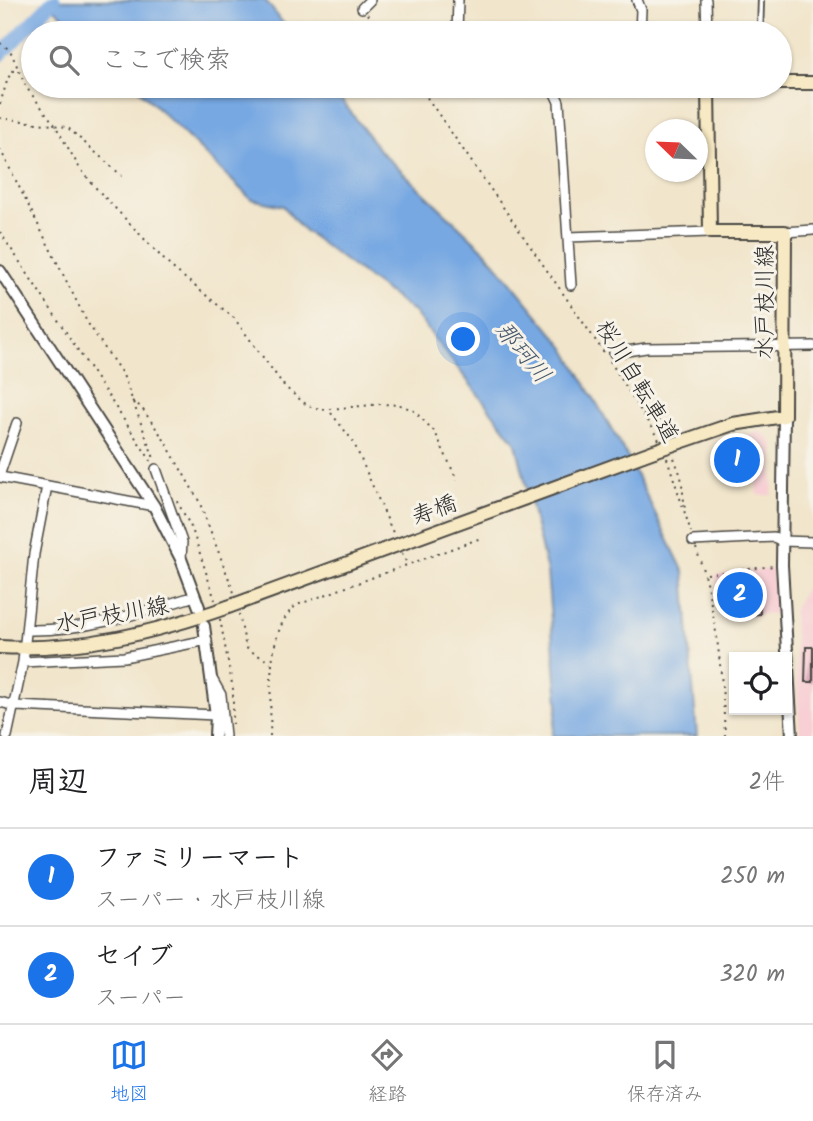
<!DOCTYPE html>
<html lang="ja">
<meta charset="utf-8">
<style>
body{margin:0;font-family:Kalam,"Klee One",sans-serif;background:#f2f2f2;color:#202124}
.controls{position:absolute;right:21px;bottom:21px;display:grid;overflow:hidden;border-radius:0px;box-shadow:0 2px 5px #0004}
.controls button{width:63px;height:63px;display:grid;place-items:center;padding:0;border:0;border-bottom:2px solid #e0e0e0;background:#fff;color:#202124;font:35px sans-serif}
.compass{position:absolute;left:645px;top:119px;width:63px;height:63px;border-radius:50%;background:#fff;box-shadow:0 2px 5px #0004;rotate:293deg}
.you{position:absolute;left:464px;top:340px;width:24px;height:24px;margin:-18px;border:5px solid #fff;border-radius:50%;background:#1a73e8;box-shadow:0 0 0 10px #1a73e833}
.badge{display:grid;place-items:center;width:46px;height:46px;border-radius:50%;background:#1a73e8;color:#fff;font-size:23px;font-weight:700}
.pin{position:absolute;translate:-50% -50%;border:4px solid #fff;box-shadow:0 2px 7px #0006}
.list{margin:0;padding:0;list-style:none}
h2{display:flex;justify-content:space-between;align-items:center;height:91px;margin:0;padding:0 28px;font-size:30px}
h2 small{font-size:23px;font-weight:400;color:#757577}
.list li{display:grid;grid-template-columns:46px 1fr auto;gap:21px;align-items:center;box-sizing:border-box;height:98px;padding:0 28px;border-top:2px solid #e0e0e0}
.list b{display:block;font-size:26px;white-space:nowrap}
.list p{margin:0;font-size:23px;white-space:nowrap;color:#757577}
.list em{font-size:23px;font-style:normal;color:#757577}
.icon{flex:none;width:38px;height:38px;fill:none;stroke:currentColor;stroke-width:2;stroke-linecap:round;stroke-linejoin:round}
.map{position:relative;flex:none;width:813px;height:736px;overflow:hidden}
.search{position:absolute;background:#fff;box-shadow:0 2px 5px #0004;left:21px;right:21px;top:21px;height:77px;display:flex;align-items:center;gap:18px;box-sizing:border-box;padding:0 24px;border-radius:38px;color:#757577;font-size:26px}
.sheet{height:287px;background:#fff}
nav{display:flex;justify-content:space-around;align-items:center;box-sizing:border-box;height:98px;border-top:2px solid #e0e0e0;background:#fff;font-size:19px;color:#757577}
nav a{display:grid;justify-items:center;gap:4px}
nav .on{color:#1a73e8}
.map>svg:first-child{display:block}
</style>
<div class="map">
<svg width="813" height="736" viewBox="0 0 813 736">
<rect width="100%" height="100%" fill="#f7f3e8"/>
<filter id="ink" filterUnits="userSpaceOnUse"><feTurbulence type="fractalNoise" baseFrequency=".0143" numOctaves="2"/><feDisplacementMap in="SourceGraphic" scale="14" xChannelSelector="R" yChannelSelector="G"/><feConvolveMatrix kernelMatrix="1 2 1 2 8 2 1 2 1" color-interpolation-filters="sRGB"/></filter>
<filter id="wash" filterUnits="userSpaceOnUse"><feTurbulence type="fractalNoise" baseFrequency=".00686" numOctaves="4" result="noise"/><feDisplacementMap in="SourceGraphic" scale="28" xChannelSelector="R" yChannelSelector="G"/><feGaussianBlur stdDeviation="1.57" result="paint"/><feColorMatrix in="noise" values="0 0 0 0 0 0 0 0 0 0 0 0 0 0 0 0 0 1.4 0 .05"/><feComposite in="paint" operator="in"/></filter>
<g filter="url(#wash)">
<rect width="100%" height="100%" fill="#f1e5cb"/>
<!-- built -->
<path fill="#f7cfd4" d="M760,432L768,437L774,446L772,495H757L756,481H736V474H727L729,440Z
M772,569L776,613L724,618L715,575Z
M813,585V736H800L793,611L806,587Z"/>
<!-- water -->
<path fill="#77a8e2" stroke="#516a86" stroke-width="2" d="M50,0H265L291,33H82L50,5Z
M135,86H331L380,151L487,253L565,348L626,454L684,572L697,736H552L558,704L547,572L516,443L414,312L301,228L283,206L251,199Z"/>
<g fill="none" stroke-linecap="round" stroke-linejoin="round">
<!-- river -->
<path stroke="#77a8e2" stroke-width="14" d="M0,55L54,0"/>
</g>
<g id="blocks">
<!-- building -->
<path fill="#d69cb2" d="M730,448H745L744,472H729Z
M751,573L752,584L758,583L760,614L732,616L731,606H723L720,576Z
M806,647H813V682H805Z"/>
</g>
</g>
<g filter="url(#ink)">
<use href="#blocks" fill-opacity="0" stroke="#494743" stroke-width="2"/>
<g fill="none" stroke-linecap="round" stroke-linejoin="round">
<defs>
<path id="service" d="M760,33L761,0"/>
<path id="minor" d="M637,0L641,10L640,33
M706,0L707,33
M362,8L370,0
M457,33L458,0
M513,86L548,88L553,89L559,102L571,285
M785,232L813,230
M568,237L710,232
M614,353L646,348L813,346
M156,469L182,542L181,559
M0,473L17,423
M0,477L154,506
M693,541L774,537L782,541L813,542
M28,630C86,631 140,613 195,596
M23,662L124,657L207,640
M212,679L221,695L225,736
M0,702L15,706L216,715
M7,736L23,662L34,554L47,486"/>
<path id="tertiary" d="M0,271L154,506L181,559L199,607
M784,416L782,565L792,736
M204,626L216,715L215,736"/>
<path id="secondary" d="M780,83H813
M654,451L733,424L784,416L785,232H710L708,86
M0,647C79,651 154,633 228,607"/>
</defs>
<!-- service casing -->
<use href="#service" stroke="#494743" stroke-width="8"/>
<!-- minor casing -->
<use href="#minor" stroke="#494743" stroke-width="12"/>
<!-- tertiary casing -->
<use href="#tertiary" stroke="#494743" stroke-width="14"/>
<!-- secondary casing -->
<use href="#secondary" stroke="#494743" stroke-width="16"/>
<!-- path -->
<path stroke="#494743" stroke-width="2" stroke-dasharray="2 5" stroke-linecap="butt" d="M367,14L380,33
M0,43L10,50L26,87L55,125L79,167L95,187L170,266L234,318L285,387L308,406L320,410L382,404L400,405L413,410L435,432L457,480
M419,86L605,354
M0,104L8,78L16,67
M0,118L67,127L122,176
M0,149L87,322L123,375L155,461
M0,232L151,461
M610,361L659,440
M630,392L646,397L666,434
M132,401L141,407L163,438L199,501L235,595
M331,413L353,441L394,535
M667,458L691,532
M674,458L681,476L685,509
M177,501L192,529L215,600
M696,548C717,610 722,671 725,736
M402,553L407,564
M707,574L774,566
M239,614L246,648L271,663
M220,619L233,689V724
M270,736C272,699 264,629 297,605L481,538"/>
<!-- service -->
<use href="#service" stroke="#fff" stroke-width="4.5"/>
<!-- minor -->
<use href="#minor" stroke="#fff" stroke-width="9"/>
<!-- tertiary -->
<use href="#tertiary" stroke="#fff" stroke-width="10"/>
<!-- secondary -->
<use href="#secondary" stroke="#f7e9c3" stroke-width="12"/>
<defs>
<path id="secondary-bridge" d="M228,607L654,451"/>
</defs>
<!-- secondary-bridge casing -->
<use href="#secondary-bridge" stroke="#494743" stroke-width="16" stroke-linecap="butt"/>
<!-- secondary-bridge -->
<use href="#secondary-bridge" stroke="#f7e9c3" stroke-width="12"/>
</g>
</g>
<g text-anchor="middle" stroke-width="6" stroke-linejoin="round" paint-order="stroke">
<!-- street labels -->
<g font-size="23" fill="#2b2b2b" stroke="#f7f3e8">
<text transform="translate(764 302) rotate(-90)" y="8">水戸枝川線</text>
<text transform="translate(638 381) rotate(59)" y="8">桜川自転車道</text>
<text transform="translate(434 509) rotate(-20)" y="8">寿橋</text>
<text transform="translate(112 614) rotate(-10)" y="8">水戸枝川線</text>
</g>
<!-- water labels -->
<g font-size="24" font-style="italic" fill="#46576b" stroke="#f7f3e8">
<text transform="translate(523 352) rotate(50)" y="8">那珂川</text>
</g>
</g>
</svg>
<div class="controls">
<button><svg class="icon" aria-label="locate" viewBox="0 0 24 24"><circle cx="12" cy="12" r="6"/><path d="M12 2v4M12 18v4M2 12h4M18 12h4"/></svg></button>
</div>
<svg class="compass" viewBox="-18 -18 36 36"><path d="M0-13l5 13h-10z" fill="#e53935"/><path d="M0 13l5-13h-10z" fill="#757577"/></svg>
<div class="you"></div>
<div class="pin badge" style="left:737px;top:460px">1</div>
<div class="pin badge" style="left:740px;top:595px">2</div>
<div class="search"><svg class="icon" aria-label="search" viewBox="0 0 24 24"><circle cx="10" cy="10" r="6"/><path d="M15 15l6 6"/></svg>ここで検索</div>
</div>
<section class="sheet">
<h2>周辺<small>2件</small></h2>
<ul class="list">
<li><span class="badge">1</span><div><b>ファミリーマート</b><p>スーパー · 水戸枝川線</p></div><em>250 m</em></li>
<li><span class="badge">2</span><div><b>セイブ</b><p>スーパー</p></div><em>320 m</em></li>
</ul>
</section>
<nav>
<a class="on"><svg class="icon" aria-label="map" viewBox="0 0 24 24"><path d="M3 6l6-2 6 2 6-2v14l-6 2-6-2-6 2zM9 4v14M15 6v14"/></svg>地図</a>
<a><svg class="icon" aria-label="directions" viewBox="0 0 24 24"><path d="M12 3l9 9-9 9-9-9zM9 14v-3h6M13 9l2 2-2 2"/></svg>経路</a>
<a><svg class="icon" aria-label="saved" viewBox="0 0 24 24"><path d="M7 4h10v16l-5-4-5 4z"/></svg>保存済み</a>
</nav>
